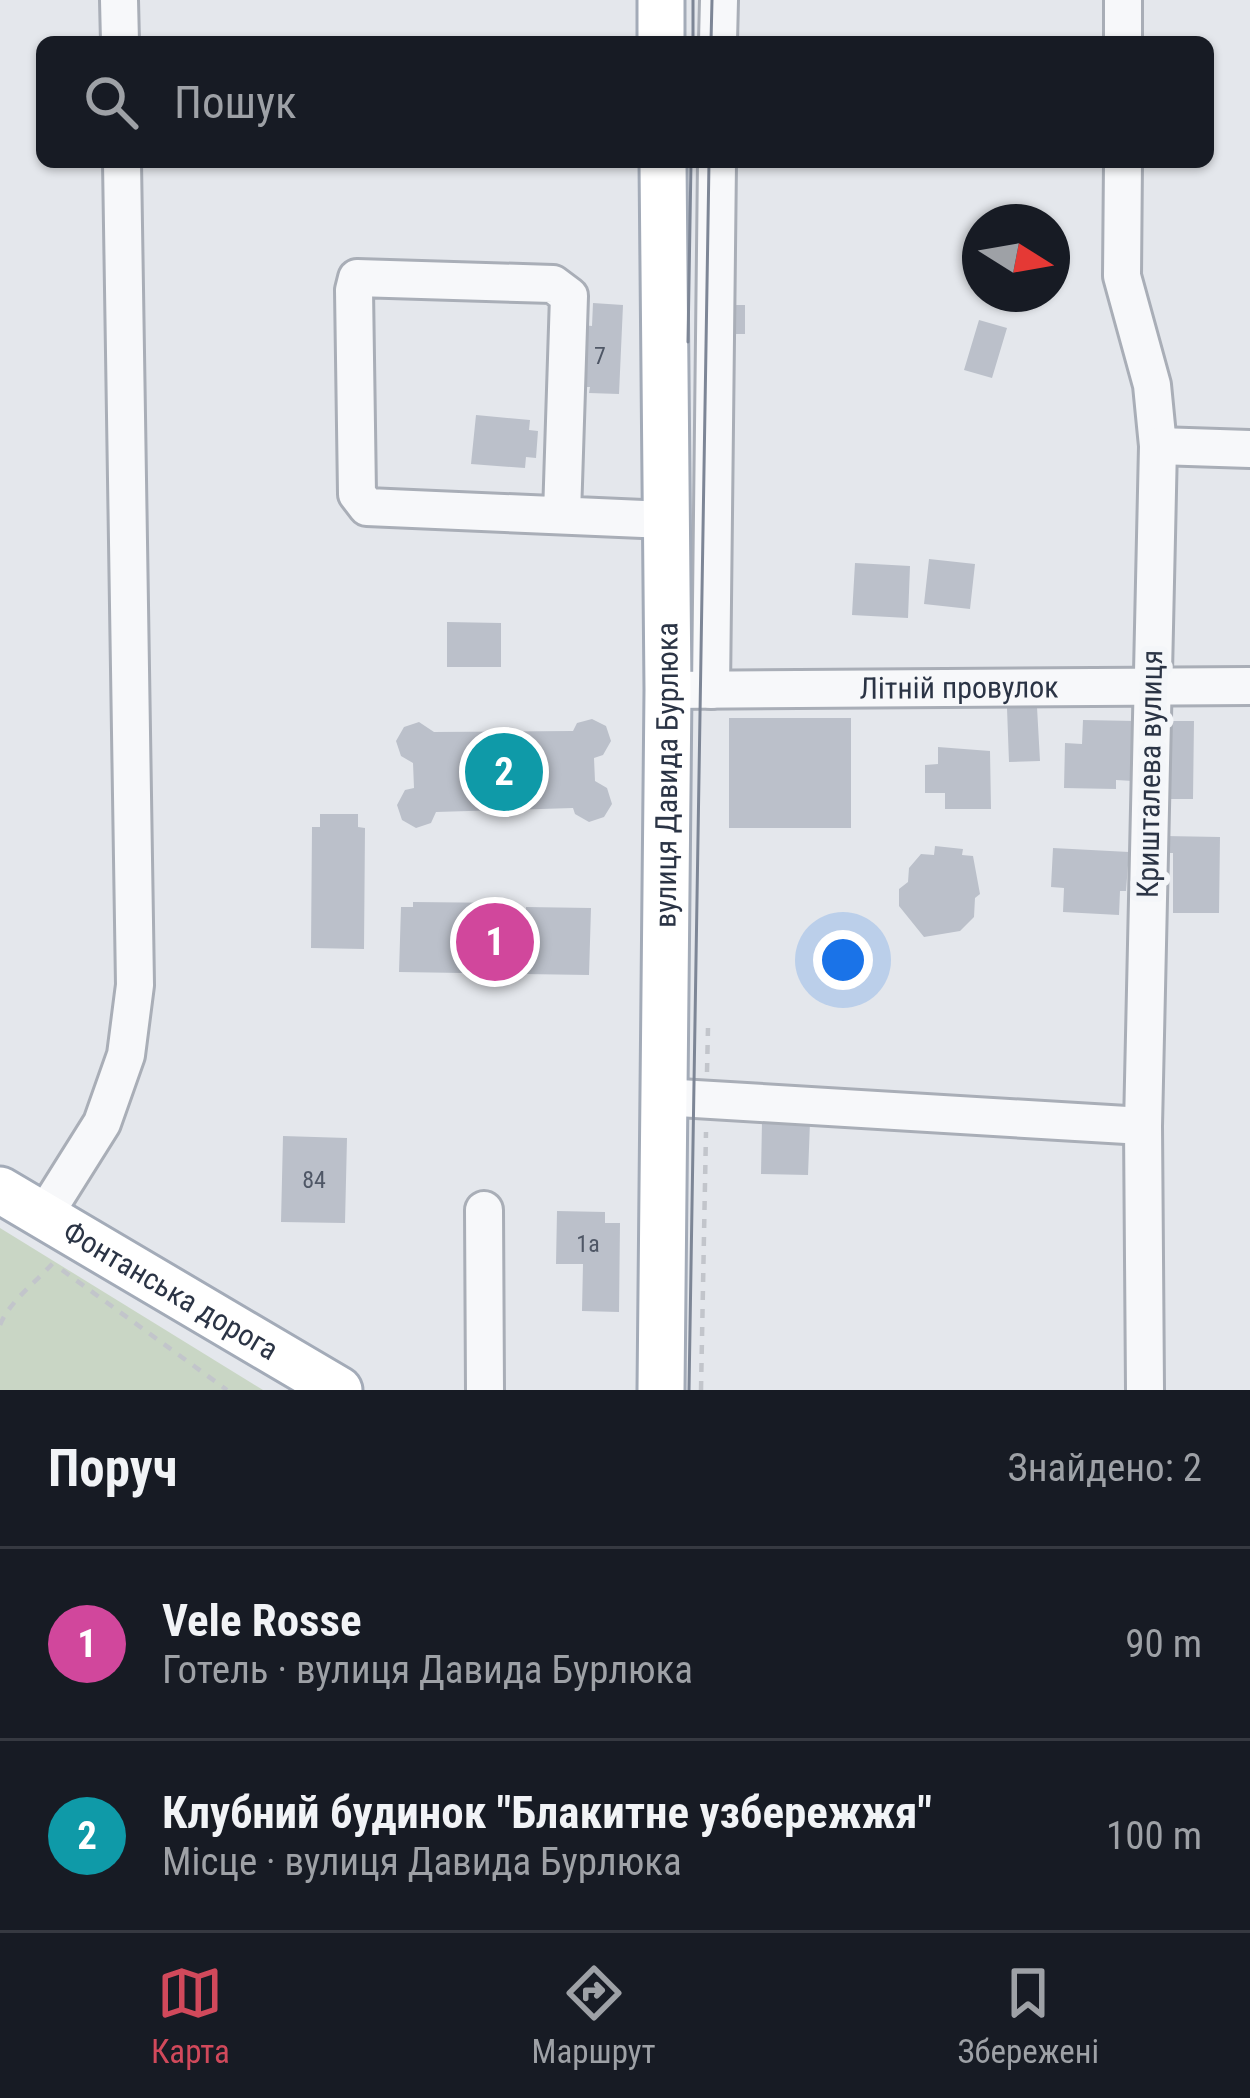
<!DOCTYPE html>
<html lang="uk">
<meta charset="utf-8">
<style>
body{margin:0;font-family:"Roboto Condensed",sans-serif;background:#20242c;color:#f1f3f6}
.compass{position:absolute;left:962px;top:204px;width:108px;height:108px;border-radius:50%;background:#171b24;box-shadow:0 3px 9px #0004;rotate:101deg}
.you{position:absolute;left:843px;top:960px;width:42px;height:42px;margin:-30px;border:9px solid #fff;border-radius:50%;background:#1a73e8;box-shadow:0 0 0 18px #1a73e833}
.badge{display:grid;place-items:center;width:78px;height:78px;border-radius:50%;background:#d1495b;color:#fff;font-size:39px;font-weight:700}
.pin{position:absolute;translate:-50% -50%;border:6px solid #fff;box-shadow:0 3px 12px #0006}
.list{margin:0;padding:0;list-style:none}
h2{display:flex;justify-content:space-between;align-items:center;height:156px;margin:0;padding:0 48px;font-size:51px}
h2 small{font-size:39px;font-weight:400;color:#9ea1a6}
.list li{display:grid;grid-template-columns:78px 1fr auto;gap:36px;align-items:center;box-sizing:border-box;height:192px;padding:0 48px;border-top:3px solid #363941}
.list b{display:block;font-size:45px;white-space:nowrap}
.list p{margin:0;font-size:39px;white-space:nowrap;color:#9ea1a6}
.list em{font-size:39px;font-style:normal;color:#9ea1a6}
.icon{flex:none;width:66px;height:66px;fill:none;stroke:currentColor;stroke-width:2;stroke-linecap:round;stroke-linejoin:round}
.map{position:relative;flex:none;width:1250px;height:1390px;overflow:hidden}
.search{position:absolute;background:#171b24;box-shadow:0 3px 9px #0004;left:36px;right:36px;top:36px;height:132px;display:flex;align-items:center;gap:30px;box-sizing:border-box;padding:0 42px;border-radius:18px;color:#9ea1a6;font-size:45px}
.sheet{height:540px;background:#171b24}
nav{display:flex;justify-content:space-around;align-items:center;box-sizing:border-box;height:168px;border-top:3px solid #363941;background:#171b24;font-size:33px;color:#9ea1a6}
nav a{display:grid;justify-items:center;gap:6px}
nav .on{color:#d1495b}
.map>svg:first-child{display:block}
</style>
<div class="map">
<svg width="1250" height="1390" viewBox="0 0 1250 1390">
<rect width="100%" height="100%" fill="#e4e7ec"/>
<!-- green -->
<path fill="#c9d6c5" d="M0,1228L263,1390H0Z"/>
<!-- building -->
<path fill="#bbc0ca" d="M593,303L623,305L619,394L589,393L590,387H579L582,325L592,326Z
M733,305H745V334H734Z
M979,320L1007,328L992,378L964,370Z
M476,415L530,420L529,430L538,431L536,458L526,457L525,468L471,464Z
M929,559L975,564L970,609L924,604Z
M855,563L910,566L908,618L852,615Z
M447,622L501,623V667H447Z
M1037,707L1040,761L1009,762L1007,708Z
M729,718H851V828H729Z
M592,719L606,726L611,741L603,755L594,758L595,781L607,788L612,804L604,817L589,822L575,814L573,808L436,812L431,823L416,828L402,820L397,805L405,790L414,788L413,763L401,756L396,741L404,727L419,722L434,732L573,731L577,723Z
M1083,720L1135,721L1133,781L1116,780V789L1064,788L1065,743L1082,744Z
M1161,721H1194L1193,799H1161Z
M938,747L990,751L991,809H945V793H925V765L938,764Z
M320,814H358V827L365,828L364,949L311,948L312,827H320Z
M1165,836L1220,837L1219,913H1173V853H1165Z
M935,846L963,849L962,855L973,856L980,894L975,898L974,917L960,931L924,937L899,906V889L908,882L909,868L921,854L934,855Z
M1053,848L1129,852L1126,891H1120L1119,915L1063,912L1064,888L1051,887Z
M413,902L515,903L514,912H526V907L591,908L589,975L399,972L401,907H413Z
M762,1121L810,1122L808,1175L761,1174Z
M283,1136L347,1138L345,1223L281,1222Z
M557,1211L605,1212V1223H620L619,1312L582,1311L583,1264H556Z"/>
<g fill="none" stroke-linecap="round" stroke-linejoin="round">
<defs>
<g id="minor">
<path d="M119,0L120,42"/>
<path d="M718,42L719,0"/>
<path d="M1123,42V0"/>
<path d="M1123,162L1122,276L1152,385L1158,446L1143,1126L1145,1390"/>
<path d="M1158,446L1250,449"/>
<path d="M562,515L569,296L553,284L357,278L354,290L357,494L367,507L666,520"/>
<path id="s1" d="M668,690L1250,686"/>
<path d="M711,690L717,162"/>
<path d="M662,1097L1143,1126"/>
<path d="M484,1210L485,1390"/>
<path d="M43,1217L102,1123L126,1055L135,985L122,162"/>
</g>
<g id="major">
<path d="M661,0V42"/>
<path id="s2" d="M0,1190L339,1390"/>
<path id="s3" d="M661,1390L668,690L663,162"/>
</g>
</defs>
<!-- minor casing -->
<use href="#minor" stroke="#a9aeb7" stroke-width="42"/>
<!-- major casing -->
<use href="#major" stroke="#a3abb8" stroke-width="51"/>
<!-- path -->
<path stroke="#c2c5cb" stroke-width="4.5" stroke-dasharray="9 9" stroke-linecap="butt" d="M707,1072L708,1028
M62,1270L227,1390
M0,1325C9,1302 36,1282 53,1263
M701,1390L706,1132"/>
<!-- minor -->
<use href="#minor" stroke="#f7f8fa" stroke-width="36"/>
<!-- major -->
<use href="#major" stroke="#fff" stroke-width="45"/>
<!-- tram -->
<path stroke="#7d8696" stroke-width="3" d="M693,42V0
M711,42L712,0
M688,342L691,162
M689,1390L709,162"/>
</g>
<g text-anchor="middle" stroke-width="12" stroke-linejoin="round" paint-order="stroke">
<!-- number labels -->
<g font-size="24" fill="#4f5766">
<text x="600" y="364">7</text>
<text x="314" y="1188">84</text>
<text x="588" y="1252">1а</text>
</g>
<!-- street labels -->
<g font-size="30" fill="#2b3445" stroke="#f4f6f9">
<text dy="10" stroke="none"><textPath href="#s1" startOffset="291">Літній провулок</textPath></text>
<text transform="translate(1150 774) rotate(-89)" y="10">Кришталева вулиця</text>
<text dy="10" stroke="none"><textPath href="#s3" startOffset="615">вулиця Давида Бурлюка</textPath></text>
<text dy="10" stroke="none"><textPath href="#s2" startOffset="198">Фонтанська дорога</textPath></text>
</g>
</g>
</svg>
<svg class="compass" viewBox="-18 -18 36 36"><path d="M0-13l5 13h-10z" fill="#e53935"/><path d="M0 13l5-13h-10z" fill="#9ea1a6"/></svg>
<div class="you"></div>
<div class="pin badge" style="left:495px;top:942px;background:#d1479c">1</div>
<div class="pin badge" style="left:504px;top:772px;background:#0f9aa8">2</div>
<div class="search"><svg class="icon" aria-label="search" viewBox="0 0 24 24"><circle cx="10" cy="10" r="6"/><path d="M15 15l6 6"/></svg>Пошук</div>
</div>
<section class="sheet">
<h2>Поруч<small>Знайдено: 2</small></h2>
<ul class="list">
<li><span class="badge" style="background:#d1479c">1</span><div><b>Vele Rosse</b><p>Готель · вулиця Давида Бурлюка</p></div><em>90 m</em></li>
<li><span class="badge" style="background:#0f9aa8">2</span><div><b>Клубний будинок &quot;Блакитне узбережжя&quot;</b><p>Місце · вулиця Давида Бурлюка</p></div><em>100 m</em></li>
</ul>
</section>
<nav>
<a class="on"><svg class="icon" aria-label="map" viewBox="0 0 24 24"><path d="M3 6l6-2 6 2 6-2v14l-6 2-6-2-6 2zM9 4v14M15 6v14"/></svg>Карта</a>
<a><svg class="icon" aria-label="directions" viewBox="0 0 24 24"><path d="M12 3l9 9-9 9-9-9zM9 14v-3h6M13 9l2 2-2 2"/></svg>Маршрут</a>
<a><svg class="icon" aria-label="saved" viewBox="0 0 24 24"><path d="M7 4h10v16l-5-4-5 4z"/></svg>Збережені</a>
</nav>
